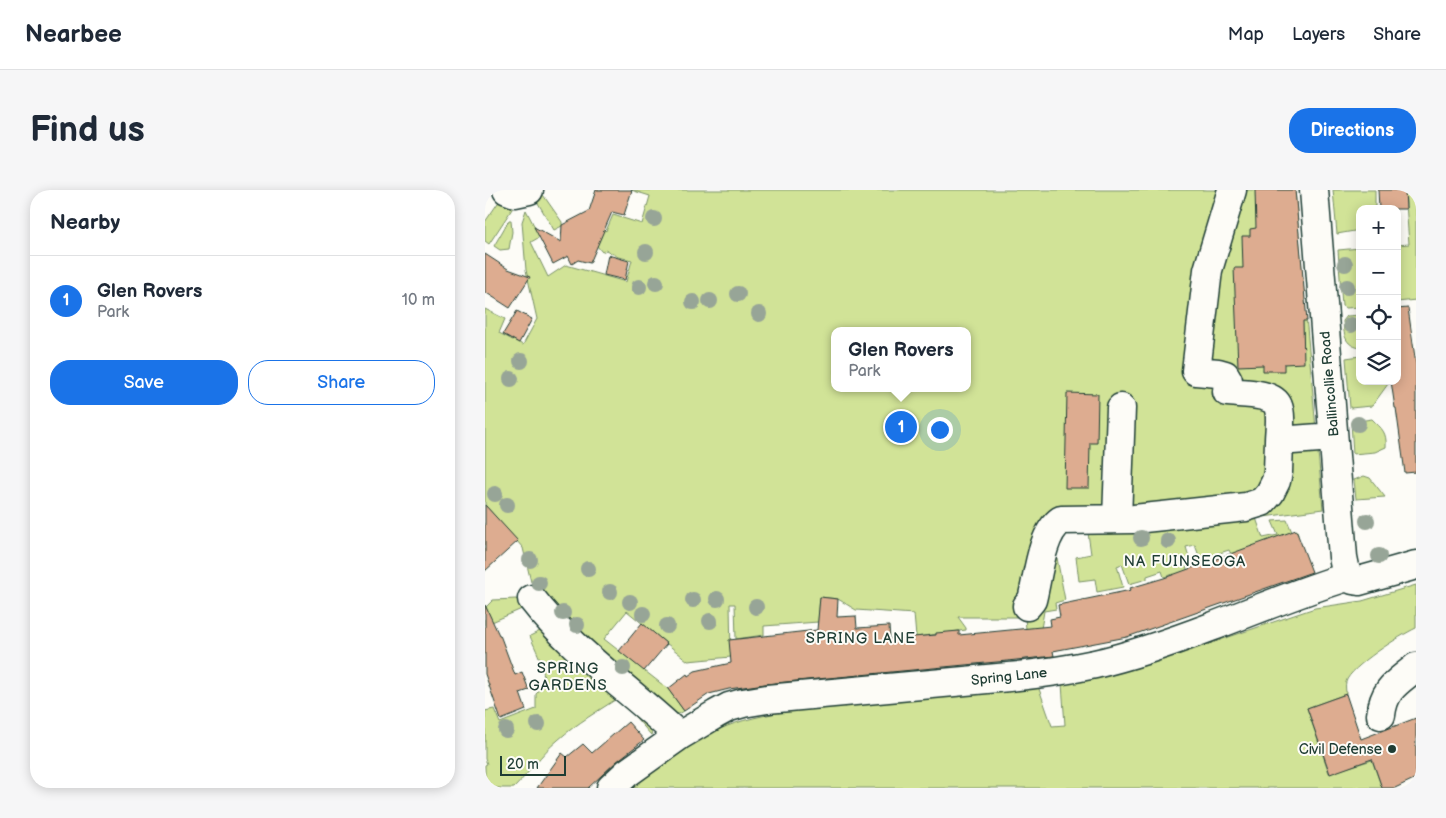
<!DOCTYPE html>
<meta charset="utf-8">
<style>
body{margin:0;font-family:"Balsamiq Sans",sans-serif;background:#f6f6f7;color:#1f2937}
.controls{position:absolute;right:15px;top:15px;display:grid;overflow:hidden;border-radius:10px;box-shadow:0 2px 12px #0003}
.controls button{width:45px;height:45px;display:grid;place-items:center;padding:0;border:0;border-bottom:1px solid #e0e1e3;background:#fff;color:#1f2937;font:25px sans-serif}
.scale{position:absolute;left:15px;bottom:12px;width:66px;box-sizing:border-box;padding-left:5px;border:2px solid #1f3d34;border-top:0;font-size:14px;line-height:18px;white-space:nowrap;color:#1f3d34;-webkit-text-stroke:4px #fdfcf7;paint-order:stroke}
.you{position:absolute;left:454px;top:239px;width:18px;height:18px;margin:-12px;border:4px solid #fff;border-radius:50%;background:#1a73e8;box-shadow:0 0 0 8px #1a73e833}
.badge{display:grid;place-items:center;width:32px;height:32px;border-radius:50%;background:#1a73e8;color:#fff;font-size:16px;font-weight:700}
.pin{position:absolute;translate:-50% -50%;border:2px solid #fff;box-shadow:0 1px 5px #0006}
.popup{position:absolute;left:346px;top:137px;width:140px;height:65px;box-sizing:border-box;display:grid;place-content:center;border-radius:10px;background:#fff;filter:drop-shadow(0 1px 4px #0005);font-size:16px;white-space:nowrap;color:#747a83}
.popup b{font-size:19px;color:#1f2937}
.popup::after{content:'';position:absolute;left:50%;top:100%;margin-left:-10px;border:10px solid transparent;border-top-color:#fff}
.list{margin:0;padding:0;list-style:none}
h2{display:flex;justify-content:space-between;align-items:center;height:65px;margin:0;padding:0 20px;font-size:21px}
h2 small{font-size:16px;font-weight:400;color:#747a83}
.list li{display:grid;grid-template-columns:32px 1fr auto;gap:15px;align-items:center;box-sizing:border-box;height:90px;padding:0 20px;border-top:1px solid #e0e1e3}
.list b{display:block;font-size:19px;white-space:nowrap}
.list p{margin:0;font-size:16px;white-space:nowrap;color:#747a83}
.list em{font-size:16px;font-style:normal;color:#747a83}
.actions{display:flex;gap:10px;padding:15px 20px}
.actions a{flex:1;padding:11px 0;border:1px solid #1a73e8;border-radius:20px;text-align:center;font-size:18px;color:#1a73e8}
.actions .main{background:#1a73e8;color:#fff}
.icon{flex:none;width:28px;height:28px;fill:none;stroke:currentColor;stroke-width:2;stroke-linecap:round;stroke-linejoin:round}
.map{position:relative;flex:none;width:931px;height:598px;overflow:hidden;border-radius:20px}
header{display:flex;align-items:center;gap:30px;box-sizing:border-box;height:70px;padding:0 25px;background:#fff;border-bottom:1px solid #e0e1e3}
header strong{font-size:24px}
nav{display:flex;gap:28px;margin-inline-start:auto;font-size:18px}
.intro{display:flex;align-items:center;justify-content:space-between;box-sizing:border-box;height:120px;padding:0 30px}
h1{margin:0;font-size:35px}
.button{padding:12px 22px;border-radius:20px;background:#1a73e8;color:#fff;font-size:18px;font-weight:700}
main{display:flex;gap:30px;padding:0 30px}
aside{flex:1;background:#fff;border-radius:20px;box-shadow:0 2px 12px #0003}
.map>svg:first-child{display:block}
</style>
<header>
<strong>Nearbee</strong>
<nav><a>Map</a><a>Layers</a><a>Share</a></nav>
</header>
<div class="intro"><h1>Find us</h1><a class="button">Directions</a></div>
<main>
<aside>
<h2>Nearby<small></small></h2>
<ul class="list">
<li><span class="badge">1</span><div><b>Glen Rovers</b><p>Park</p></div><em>10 m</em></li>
</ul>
<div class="actions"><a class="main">Save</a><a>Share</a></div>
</aside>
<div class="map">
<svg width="931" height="598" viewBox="0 0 931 598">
<rect width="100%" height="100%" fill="#fdfcf7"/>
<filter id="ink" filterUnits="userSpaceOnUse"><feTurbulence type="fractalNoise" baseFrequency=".02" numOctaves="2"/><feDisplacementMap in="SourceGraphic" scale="10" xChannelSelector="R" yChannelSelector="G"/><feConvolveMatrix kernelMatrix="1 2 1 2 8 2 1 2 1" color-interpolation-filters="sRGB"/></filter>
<g filter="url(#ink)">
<!-- green -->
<path fill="#d1e397" stroke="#789066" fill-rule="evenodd" d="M146,0H810L838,319L771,328L778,348L793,345L787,331L802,330L807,342L812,340L813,345L794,352L746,364L744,360L728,365L733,380L728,382L724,372L717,374L710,355L701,357L706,374L701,376L706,390L693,394L689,384L679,387L677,381L662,386V389L644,394L637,374L632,376L638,397L612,402L610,389L594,391L591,367L606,364L603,343L582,341L569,365L572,368L580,410L570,413L571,419L559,421L556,439H541L540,427H473L481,438V440L431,447L429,424L371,420L353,409L335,407L333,432L279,436V445L251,449L250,414H245L246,467L203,471L142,421L119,449L183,499L199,521L194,524L184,523L57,408L46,392L38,358L0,315V119L20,129L14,143L38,155L52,129L41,80L37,32L41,20L54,45L53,48L46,52L63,87L81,75L141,92L147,70L133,67L121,60L117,62L106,49L104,26L121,41L128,25L157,34L165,6ZM350,141H482V198H350Z
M848,0H890V17L875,19V40L852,44Z
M920,0H931V110L912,112V55L924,54Z
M56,2L77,32V36L69,40L50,8Z
M15,10L28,13L27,19L4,54L0,51V32Z
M24,30H26L27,42L24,59L15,60L9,56Z
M875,58V117L861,118L857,116L853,60Z
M875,125V158C859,155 859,144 858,131L862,126Z
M875,166V191H903V194L887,216L865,218L861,168Z
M887,229C897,239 902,242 901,257L890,262L868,264L866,232Z
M879,286L885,288L900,307L871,309L869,290Z
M931,395V438C916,445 865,477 861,492C860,495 861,501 861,504L822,518L844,583L887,570L897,598H143C169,580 195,560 223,545C246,532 271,527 297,522L553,496L567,536L580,535L577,494L626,485L720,455L830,418L877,411Z
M31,409L38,413L39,418L0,435V429L5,427L1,417L8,410Z
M59,439L169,534L166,545L138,513L136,506C115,520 92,533 73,550C56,564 44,583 29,598H0V575L2,574L0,569V521L9,519L15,533L51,519V504C68,488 52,464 45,446Z"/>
<!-- building -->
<path fill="#ddac90" stroke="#1f3d34" d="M111,0H147L139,25L127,22L105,73L93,70L87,74L83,66L68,74L49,37L76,52L77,35L104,21Z
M770,0H810L822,131H818L819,173L799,174V181H778V175L753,176L749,78H758L757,46H765V39L771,38Z
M893,0H920L921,19H894Z
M0,64L23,79L45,87L25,118L0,102Z
M123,65L144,71L140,90L119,85Z
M923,118L931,175V282L920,283L911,218H910L906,191H912V119Z
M32,121L47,129L34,153L18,144Z
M582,203L613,204L612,253H605L604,298H580Z
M0,315L33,351L0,381Z
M811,340L827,382L642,447L568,461L569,466L522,471L280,494L244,499L224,504L199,521L183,499L202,484L203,486L210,481L246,473L244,450L332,440L335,407L353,409L352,427L371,426L372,438L404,436L405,449L451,445V443L474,441V445L566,436L565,429L575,427L573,415L646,400L645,398L679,388Z
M0,415L14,445H15L30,485L37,482L44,500L35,503L41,520L16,530L0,484Z
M157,433L182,454L159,481L134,461Z
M861,504L876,549L931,528V588L910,598H897L887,569L845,584L822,518Z
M143,532L159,550L131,572L103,598H52L77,563L82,567L98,554L107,563Z"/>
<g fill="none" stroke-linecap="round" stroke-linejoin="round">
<defs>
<path id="minor" d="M22,0L30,3L44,0
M747,0L723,80L711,181L733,183L740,185L743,190L742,202C755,204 788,202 793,216C797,226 794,241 794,251L848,247
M829,0L858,367L862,387
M632,329L636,218
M47,409C87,461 146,500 194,546
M542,416L547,410C553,387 556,344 576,330L649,329L678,326L761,317L777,312L785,303L791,291L793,282L794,251
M896,525C899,498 912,493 931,477
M126,598L142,583L194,546L231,524L244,517L258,513L282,509L524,487C553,484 582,480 610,474C649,465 689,451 726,437C771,420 816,401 862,387L868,390L874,391L931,375"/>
</defs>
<!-- minor casing -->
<use href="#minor" stroke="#1f3d34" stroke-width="31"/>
<!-- minor -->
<use href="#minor" stroke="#fdfcf7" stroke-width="28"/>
</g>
<!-- trees -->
<g fill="#97a597">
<circle cx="169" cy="29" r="8"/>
<circle cx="161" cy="62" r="8"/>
<circle cx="860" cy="74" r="8"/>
<circle cx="171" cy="93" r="8"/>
<circle cx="154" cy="97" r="8"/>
<circle cx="862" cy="97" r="8"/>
<circle cx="253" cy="104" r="8"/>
<circle cx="225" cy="111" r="8"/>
<circle cx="208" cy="112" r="8"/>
<circle cx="274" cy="124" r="8"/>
<circle cx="866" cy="135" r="8"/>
<circle cx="36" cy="171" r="8"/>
<circle cx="26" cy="189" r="8"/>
<circle cx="873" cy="234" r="8"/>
<circle cx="10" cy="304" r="8"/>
<circle cx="22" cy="315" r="8"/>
<circle cx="882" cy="331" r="8"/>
<circle cx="656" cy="348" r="8"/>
<circle cx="683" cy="351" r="8"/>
<circle cx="894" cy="366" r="8"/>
<circle cx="45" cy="370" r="8"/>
<circle cx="103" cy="379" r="8"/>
<circle cx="54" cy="393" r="8"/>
<circle cx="125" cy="402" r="8"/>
<circle cx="232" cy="409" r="8"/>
<circle cx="208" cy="410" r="8"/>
<circle cx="145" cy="412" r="8"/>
<circle cx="271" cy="417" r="8"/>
<circle cx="78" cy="423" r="8"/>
<circle cx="158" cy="424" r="8"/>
<circle cx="225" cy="431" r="8"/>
<circle cx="92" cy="435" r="8"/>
<circle cx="182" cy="436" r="8"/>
<circle cx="138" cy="478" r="8"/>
<circle cx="53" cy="534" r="8"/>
<circle cx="21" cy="540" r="8"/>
</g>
</g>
<!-- markers -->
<circle fill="#1f3d34" stroke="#fdfcf7" stroke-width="2" cx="907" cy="559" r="5"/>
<g text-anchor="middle" stroke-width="4" stroke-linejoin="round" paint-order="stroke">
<!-- street labels -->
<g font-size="14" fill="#1f3d34" stroke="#fdfcf7">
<text transform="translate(844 194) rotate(-95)" y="5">Ballincollie Road</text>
<text transform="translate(524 486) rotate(-6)" y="5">Spring Lane</text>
</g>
<!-- poi labels -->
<g font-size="14" fill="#1f3d34" stroke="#fdfcf7" text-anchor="end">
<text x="897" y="564">Civil Defense</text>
</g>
<!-- neighbourhood labels -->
<g font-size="15" letter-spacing="1" fill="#1f3d34" stroke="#fdfcf7">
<text x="700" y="376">NA FUINSEOGA</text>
<text x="376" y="453">SPRING LANE</text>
<text x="83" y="483">SPRING<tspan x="83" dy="17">GARDENS</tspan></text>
</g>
</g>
</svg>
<div class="controls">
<button>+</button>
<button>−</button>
<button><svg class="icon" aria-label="locate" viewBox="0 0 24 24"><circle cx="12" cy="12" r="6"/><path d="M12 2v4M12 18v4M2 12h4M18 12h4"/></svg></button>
<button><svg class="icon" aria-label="layers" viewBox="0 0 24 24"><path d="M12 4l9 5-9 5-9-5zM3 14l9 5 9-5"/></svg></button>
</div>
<div class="scale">20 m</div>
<div class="you"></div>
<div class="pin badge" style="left:416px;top:237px">1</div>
<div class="popup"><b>Glen Rovers</b>Park</div>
</div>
</main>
